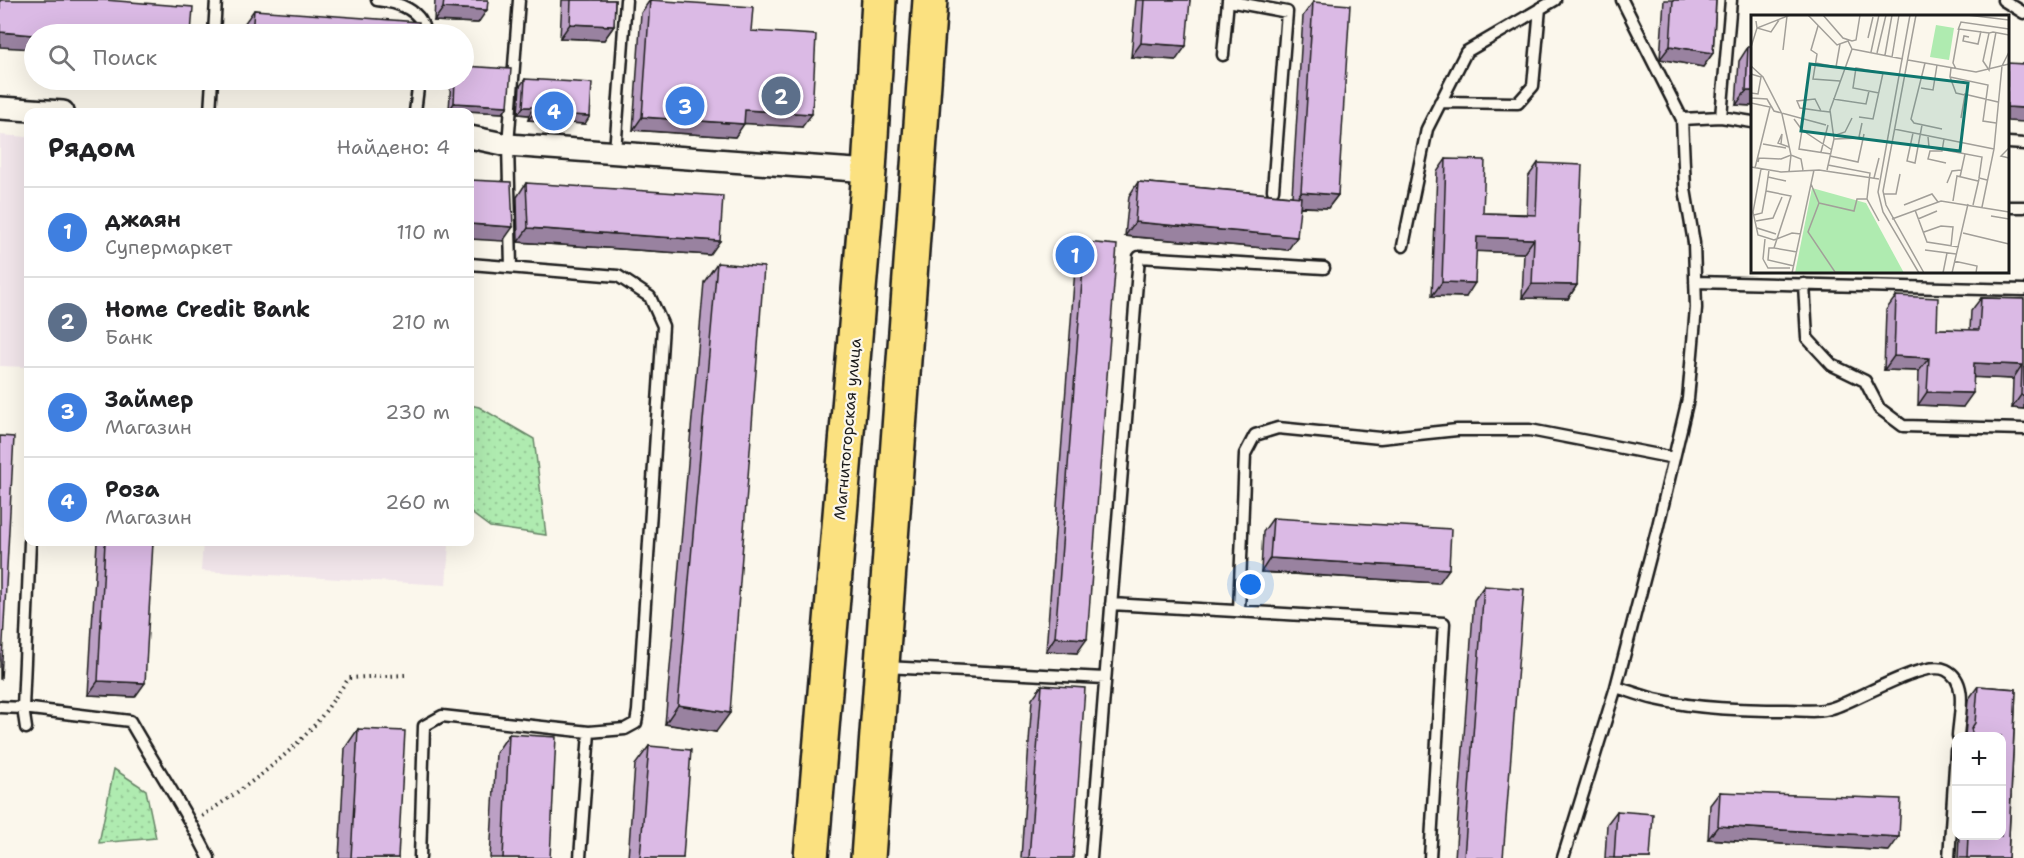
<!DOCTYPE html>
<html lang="ru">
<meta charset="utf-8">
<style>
body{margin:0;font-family:"Shantell Sans",sans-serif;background:#f2f2f2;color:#202124}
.controls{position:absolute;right:18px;bottom:18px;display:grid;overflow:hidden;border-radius:12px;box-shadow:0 6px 24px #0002}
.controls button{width:54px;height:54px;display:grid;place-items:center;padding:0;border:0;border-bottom:2px solid #e0e0e0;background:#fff;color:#202124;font:30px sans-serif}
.you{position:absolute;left:1251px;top:585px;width:21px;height:21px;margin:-15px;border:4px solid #fff;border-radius:50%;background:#1a73e8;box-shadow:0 0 0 9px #1a73e833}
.badge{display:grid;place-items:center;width:39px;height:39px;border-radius:50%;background:#7c3aed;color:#fff;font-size:20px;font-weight:700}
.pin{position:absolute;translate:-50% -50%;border:3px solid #fff;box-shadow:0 2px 6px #0006}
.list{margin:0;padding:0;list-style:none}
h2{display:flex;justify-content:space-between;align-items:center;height:78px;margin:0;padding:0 24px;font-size:26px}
h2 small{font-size:20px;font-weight:400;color:#757577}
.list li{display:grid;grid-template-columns:39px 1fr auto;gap:18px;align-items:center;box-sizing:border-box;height:90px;padding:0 24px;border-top:2px solid #e0e0e0}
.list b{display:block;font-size:22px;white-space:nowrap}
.list p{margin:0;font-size:20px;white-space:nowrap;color:#757577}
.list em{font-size:20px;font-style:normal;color:#757577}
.icon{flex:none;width:33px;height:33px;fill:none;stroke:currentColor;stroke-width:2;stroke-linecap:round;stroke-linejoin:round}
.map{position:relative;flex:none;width:2024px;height:858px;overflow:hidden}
.search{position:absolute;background:#fff;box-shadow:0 6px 24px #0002;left:24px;top:24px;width:450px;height:66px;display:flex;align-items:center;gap:15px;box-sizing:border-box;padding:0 21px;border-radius:33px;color:#757577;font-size:22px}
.panel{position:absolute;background:#fff;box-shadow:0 6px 24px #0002;left:24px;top:108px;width:450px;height:438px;border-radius:12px}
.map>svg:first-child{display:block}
</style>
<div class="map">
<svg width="2024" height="858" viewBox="0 0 2024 858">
<defs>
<pattern id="green-dots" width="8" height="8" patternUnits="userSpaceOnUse" patternTransform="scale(1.5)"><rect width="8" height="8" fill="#afebb0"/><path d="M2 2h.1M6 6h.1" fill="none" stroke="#96c997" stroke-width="1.8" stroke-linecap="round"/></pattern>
</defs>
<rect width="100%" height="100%" fill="#fbf7ec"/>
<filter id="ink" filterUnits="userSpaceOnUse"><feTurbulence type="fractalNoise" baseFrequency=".0167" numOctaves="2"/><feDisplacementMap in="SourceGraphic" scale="12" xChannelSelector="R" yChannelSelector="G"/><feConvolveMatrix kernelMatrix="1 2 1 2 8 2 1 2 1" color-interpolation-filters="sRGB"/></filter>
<g filter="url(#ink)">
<!-- built -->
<path fill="#f1e5ea" d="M0,135L28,137V367L0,366Z
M203,542H427V543L449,545L446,585L201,571Z"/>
<!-- green -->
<path fill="url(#green-dots)" stroke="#668466" stroke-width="1.5" d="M470,405L479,407L534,439L546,535L490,527L470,512Z
M114,769L146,790L156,838L99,843Z"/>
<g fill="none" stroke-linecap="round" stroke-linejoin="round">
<defs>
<path id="service" d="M377,0C397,2 424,10 424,34
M2003,0L2024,13
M1228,1L1287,12L1273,190
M214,34L216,0
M1223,55L1228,0
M1440,102L1518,103L1533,86L1540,8
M210,112L212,80
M415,112L419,80
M1721,117L1752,122
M1682,119L1721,117L1731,0
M2008,143L2024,144
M615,152L626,0
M2008,207H2024
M1403,246L1427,129L1466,52L1555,0
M470,264L618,276L650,297L663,326L638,711L636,723L625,729L589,732L580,858
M511,267L508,145L519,0
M1695,282L2024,290
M1804,284L1807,338L1832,365L1865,381L1879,408L1903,426L2024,429
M30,542L23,708L130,721C156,767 186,811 209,858
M1111,604L1444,623L1430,858
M1239,611L1245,454L1255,435L1278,428L1380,438L1457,430H1530L1674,458
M885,667L1105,678
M1616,687C1629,691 1642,696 1655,699C1698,709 1743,710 1787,710C1801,710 1818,713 1832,708C1857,701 1923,659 1946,670C1969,681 1959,716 1958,736
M0,707L23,708L26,728
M420,858L424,726L442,716L589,732
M1091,858L1139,257L1324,268
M1563,858L1616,687L1657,530L1688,399L1696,308L1694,243L1685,189L1682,119L1622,0
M1949,858L1956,751"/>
<path id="minor" d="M0,108L63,112
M470,137L508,145L869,171"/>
<path id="primary" d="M811,858L869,171L879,0
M868,858L930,0"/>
</defs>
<!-- service casing -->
<use href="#service" stroke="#1c1c1c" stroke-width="15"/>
<!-- minor casing -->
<use href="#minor" stroke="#1c1c1c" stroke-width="26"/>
<!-- primary casing -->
<use href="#primary" stroke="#1c1c1c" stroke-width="38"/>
<!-- path -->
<path stroke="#1c1c1c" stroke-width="4" stroke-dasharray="1.5 4.5" stroke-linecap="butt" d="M202,816C240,791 280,763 310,730C325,714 336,695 349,678L405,675"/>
<!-- service -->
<use href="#service" stroke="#fbf7ec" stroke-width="10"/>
<!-- minor -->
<use href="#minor" stroke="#fbf7ec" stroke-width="21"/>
<!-- primary -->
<use href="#primary" stroke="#fbe180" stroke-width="33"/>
</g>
<!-- wall -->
<path fill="#bca0c5" stroke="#1c1c1c" stroke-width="1.5" d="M435,0H488L478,23L434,21Z
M562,0H615L614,26L604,40L560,38Z
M650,0L751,31L802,127L744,123L735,137L633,130L641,13Z
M1136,0H1190L1176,60L1131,57Z
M1664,0H1716L1713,53L1703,67L1660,59Z
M1313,2L1338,195L1328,208L1300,207L1288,250L1125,236L1129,196L1138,182L1292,196L1303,16Z
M254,10L418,34H243L244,24Z
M1748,47L1752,106L1736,105L1739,61Z
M525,79L585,124L528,120L529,115L518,114L520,86Z
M451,80H464L503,113L449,110Z
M1446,159L1483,213L1527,214L1528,177L1538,163L1577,285L1568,299L1522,298L1524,253L1476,251L1466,297L1432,296L1437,172Z
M526,183L710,255L518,242L517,197Z
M1085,242L1077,653L1046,651L1076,256Z
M717,263L716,732L665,724L704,282Z
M1896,296L1937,329L1970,330L1971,311L1981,298L2024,299V409L2012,408L2013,379L1974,377L1963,407L1918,405L1919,371L1884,370L1886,310Z
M1273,518L1439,583L1261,572L1263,532Z
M97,542H153L135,697L88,695Z
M1484,586L1503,858H1455L1474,600Z
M1042,685L1073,858H1021L1032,699Z
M1978,686L2016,689L2008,858H1958L1959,836H2001V736H1965L1968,700Z
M358,729L398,858H339L345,748Z
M509,734L550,858H490L496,753Z
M649,746L683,858H628L635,765Z
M1720,792L1889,851L1708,839L1710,805Z
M1617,811L1650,858H1605L1607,824Z"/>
<!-- shaded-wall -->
<path fill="#9982a0" stroke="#1c1c1c" stroke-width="1.5" d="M443,8L487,10L478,23L434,21Z
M570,24L614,26L604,40L560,38Z
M0,32L34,35V49L0,47Z
M1141,43L1186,46L1176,60L1131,57Z
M1670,46L1713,53L1703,67L1660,59Z
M1746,91H1752V106L1736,105Z
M454,103L508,106L503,113L449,110Z
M523,107H534L529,115L518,114Z
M2007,107L2024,108V122L2007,121Z
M745,110L812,114L802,127L736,123Z
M534,113L590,116L585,124L528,120Z
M642,117L744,124L735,137L633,130Z
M1301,192L1338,195L1328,208L1291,206Z
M1135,222L1297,237L1288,250L1125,236Z
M470,224L513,227L503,241L470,239Z
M528,228L720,241L710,255L518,242Z
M1477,237L1534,239L1524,253L1467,251Z
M1442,282L1475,283L1466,297L1432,296Z
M1532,284L1577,285L1568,299L1522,298Z
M1894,356L1929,358L1919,371L1884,370Z
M1974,363L2022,365L2013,379L1965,377Z
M1927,392L1973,393L1963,407L1918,405Z
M2021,395H2024V409L2012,408Z
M1270,558L1449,569L1439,583L1261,572Z
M1055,637L1087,639L1077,653L1046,651Z
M98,681L145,683L135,697L88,695Z
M678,705L730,713L716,732L665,724Z
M1718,826L1899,837L1889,851L1708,839Z"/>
<!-- building -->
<path fill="#dbbae5" stroke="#1c1c1c" stroke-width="1.5" d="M0,0H105L193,7L191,34L34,35L0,32Z
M444,0H488L487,10L443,8Z
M571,0H615L614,26L570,24Z
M650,0L753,7L751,31L816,35L812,114L745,110L744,124L642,117Z
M1144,0H1190L1186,46L1141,43Z
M1673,0H1716L1713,53L1670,46Z
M1313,2L1350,5L1338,195L1301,192Z
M254,10L419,22L418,34H252Z
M1748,47H1752V91H1746Z
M2007,63L2024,64V108L2007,107Z
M464,66L511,69L508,106L454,103L455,80H464Z
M525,79L592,83L590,116L534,113V107H523Z
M1446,159L1485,160L1483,213L1536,215L1538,163L1582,165L1577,285L1532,284L1534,239L1477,237L1475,283L1442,282Z
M470,180L511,182L513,227L470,224Z
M1138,182L1301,197L1297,237L1135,222Z
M526,183L723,196L720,241L528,228Z
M1085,242L1117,245L1087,639L1055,637Z
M717,263L764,267L730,713L678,705Z
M1896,296L1938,298L1937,329L1979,330L1981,298L2024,299V395H2021L2022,365L1974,363L1973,393L1927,392L1929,358L1894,356Z
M0,436L14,437L1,679H0Z
M1273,518L1451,529L1449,569L1270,558Z
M105,542H153L145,683L98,681Z
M1484,586L1524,589L1503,858H1464Z
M1042,685L1085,688L1073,858H1029Z
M1978,686L2016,689L2008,858H1967L1968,836H2001V736H1973L1971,729L1975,723Z
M358,729L405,731L398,858H351Z
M509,734L556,737L550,858H503Z
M649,746L691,750L683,858H640Z
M1720,792L1901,799L1899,837L1718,826Z
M1617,811L1653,814L1650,858H1614Z"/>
</g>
<g text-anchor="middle" stroke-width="4.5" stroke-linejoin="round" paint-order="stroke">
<!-- street labels -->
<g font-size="16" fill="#1c1c1c" stroke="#fbf7ec">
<text transform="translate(847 429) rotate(-85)" y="6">Магнитогорская улица</text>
</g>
</g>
<!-- overview -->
<g transform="translate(1751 15)">
<rect width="258" height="258" fill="#fbf7ec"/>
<path d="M61,173L115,188L153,258H44Z" fill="#afebb0"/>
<path d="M185,10L203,13L198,45L179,42Z" fill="#afebb0"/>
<path fill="none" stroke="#a29f99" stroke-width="1.5" d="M57,0L86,30L97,26L101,34L79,95L83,124L76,155M72,0L92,23L101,26L105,25L109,0M159,0L127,177L132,197L168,258M165,0L132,176L135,190L173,258M216,0L258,5M5,6L6,13L20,17L28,5M67,11L60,35L66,39L62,64L89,66M207,15L210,7L258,14M245,17L238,55L232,46L238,18L242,17L258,20M218,22L213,21L212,26L227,29L230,16M117,23L122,2M0,32L6,13L39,0M101,34L152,44M32,35L36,1M120,37L128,0M126,38L135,0M134,40L141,0M141,42L148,0M157,45L225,57L258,49M65,48L85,52L89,29M174,48L160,104L163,108L191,114M0,51L12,62L31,99L40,140L38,157M200,53L199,62L205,78L214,80L210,103M205,54L202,48L208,14L238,18M0,59L10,62L7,79L0,78M199,62L237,70L232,106L245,108M170,73L182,75L186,50M213,79L247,87M0,83L16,84L23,96L75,110M82,84L115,89L118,76M0,88L19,92L4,153M70,96L64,84L46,86L49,93L70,96L79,97M108,102L122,104L132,58L105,53L102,73L128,78M43,104L51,115L81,135M111,108L108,122L112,123M143,114L243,134M51,115L48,134L80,139M162,118L156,146L164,148L171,110M82,121L94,117L101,103M177,122L178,132L231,142L228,163L236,165M83,124L111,123M193,124L191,136H179L177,144L195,148M12,129L35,133M30,129L31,119L27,128L38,132M258,133L250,141L258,143M70,137L77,110M79,141L107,147L113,119M7,147L8,143L30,144L40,140L50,144L52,155M77,150L119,158L116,184L128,206M0,152L30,157L68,155L128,164M10,154L2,197L7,220L23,225L41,218L50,219M17,162L35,166M209,162L214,139M123,163L128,143M196,168L201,156L210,155M60,169L68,188L57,217L84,257L106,258M15,176L18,155M133,179H145L149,159M202,186L206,161L227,166M68,188L103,196L106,184H116M153,190L181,179L187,187M222,190L228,164M231,192L243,134L251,51L258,37M164,195L176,227L208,232M3,200L11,198L15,176L40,181L23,233L46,237M240,201L258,204M141,204L190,186L258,197M167,204L186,196M5,206L22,203L31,182M6,213L25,219M173,217L190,211L202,212L200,231M212,218L258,229M23,233H18L17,245L43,251M174,235L205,239M12,244L17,253H39M12,244L14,224M203,246L226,251L225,258M41,258L63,155M192,258L196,238M201,258L217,189"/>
<path fill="#0f766e" fill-opacity="0.15" stroke="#0f766e" stroke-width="3" d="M59,49L217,68L209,136L50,116Z"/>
<rect width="258" height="258" fill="none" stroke="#1c1c1c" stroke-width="3"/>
</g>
</svg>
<div class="controls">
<button>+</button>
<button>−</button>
</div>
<div class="you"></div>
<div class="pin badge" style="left:1075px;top:255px;background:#3f7fe0">1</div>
<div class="pin badge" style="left:781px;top:96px;background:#5c6f8a">2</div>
<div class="pin badge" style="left:685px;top:106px;background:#3f7fe0">3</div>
<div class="pin badge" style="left:554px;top:111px;background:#3f7fe0">4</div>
<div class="search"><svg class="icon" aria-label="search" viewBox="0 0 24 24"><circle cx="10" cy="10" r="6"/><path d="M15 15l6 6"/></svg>Поиск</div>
<section class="panel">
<h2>Рядом<small>Найдено: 4</small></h2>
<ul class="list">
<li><span class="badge" style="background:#3f7fe0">1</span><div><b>джаян</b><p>Супермаркет</p></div><em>110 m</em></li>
<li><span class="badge" style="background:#5c6f8a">2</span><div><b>Home Credit Bank</b><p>Банк</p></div><em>210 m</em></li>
<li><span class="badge" style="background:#3f7fe0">3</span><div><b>Займер</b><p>Магазин</p></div><em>230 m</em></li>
<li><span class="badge" style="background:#3f7fe0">4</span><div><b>Роза</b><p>Магазин</p></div><em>260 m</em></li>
</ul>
</section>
</div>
